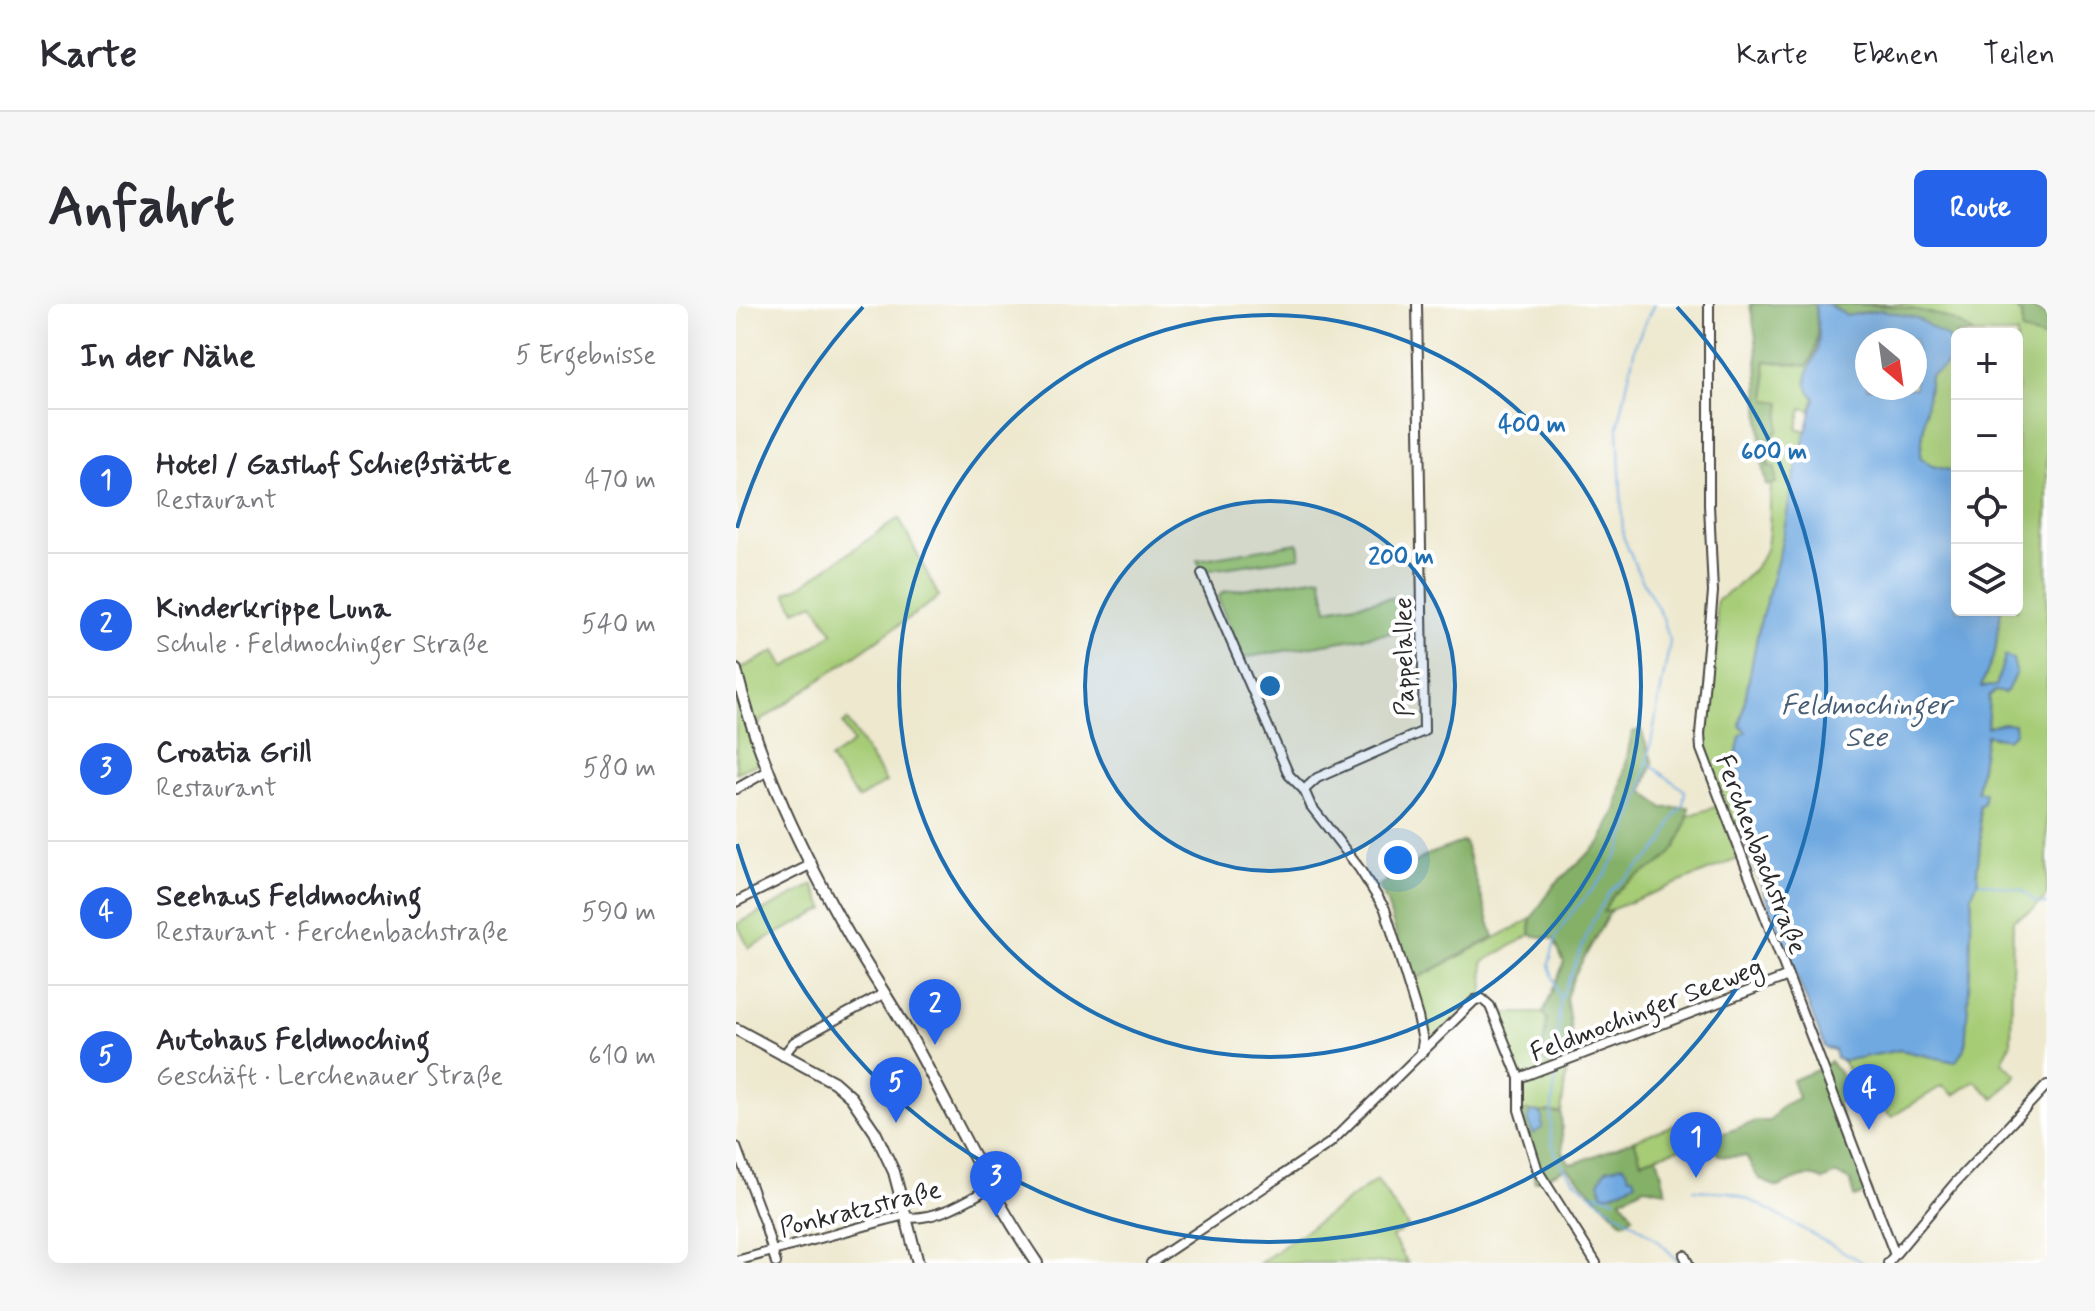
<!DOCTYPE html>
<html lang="de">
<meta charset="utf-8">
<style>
body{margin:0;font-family:Mynerve,sans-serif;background:#f7f7f7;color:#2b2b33}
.controls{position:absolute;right:24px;top:24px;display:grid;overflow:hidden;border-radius:12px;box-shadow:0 8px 32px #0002}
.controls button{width:72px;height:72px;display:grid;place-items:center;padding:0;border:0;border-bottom:2px solid #e1e1e2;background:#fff;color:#2b2b33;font:40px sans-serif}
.compass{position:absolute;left:1119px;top:24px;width:72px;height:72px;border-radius:50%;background:#fff;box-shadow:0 8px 32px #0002;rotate:151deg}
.you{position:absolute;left:662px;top:556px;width:28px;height:28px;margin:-20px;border:6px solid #fff;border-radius:50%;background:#1a73e8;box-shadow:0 0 0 12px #1a73e833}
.badge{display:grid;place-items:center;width:52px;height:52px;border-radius:50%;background:#2563eb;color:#fff;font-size:26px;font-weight:700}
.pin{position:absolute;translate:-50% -66px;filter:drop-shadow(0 2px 4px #0008)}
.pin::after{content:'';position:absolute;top:42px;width:28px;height:24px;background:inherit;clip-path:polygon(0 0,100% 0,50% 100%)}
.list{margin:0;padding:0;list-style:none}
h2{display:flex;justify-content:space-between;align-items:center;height:104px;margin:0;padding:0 32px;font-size:34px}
h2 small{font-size:26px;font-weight:400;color:#7c7c81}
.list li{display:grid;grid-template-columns:52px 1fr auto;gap:24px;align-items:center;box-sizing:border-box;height:144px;padding:0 32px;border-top:2px solid #e1e1e2}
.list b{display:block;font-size:30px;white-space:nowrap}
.list p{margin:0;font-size:26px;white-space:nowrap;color:#7c7c81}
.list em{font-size:26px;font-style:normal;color:#7c7c81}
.icon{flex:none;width:44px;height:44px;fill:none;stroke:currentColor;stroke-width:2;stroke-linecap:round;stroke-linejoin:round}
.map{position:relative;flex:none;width:1311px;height:959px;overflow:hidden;border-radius:12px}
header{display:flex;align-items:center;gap:48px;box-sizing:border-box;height:112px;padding:0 40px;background:#fff;border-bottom:2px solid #e1e1e2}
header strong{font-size:38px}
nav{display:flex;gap:44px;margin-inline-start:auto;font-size:28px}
.intro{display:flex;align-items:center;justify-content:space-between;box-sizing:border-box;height:192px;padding:0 48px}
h1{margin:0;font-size:56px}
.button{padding:20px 36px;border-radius:12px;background:#2563eb;color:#fff;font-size:28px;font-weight:700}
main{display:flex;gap:48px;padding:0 48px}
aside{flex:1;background:#fff;border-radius:12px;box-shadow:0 8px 32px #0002}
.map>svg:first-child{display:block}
</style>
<header>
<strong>Karte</strong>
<nav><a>Karte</a><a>Ebenen</a><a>Teilen</a></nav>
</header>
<div class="intro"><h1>Anfahrt</h1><a class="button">Route</a></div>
<main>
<aside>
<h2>In der Nähe<small>5 Ergebnisse</small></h2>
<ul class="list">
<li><span class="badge">1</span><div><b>Hotel / Gasthof Schießstätte</b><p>Restaurant</p></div><em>470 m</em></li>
<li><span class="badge">2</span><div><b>Kinderkrippe Luna</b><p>Schule · Feldmochinger Straße</p></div><em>540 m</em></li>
<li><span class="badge">3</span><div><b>Croatia Grill</b><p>Restaurant</p></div><em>580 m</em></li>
<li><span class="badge">4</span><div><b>Seehaus Feldmoching</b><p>Restaurant · Ferchenbachstraße</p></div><em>590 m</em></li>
<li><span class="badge">5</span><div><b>Autohaus Feldmoching</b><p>Geschäft · Lerchenauer Straße</p></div><em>610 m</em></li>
</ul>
</aside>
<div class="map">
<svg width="1311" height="959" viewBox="0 0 1311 959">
<rect width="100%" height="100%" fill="#fff"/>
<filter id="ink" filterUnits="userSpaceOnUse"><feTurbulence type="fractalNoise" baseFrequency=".0125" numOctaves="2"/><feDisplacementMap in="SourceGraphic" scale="16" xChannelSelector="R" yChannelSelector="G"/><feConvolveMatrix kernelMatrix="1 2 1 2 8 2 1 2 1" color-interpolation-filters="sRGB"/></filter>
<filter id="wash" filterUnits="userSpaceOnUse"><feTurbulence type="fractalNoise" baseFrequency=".006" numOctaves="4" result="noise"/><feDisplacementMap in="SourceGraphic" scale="32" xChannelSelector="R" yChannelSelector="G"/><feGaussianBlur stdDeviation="1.8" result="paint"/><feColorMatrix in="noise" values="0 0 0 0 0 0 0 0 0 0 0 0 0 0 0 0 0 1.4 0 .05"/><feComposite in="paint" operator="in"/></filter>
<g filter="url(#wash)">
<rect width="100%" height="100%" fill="#ede8ce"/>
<!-- green -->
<path fill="#a6cc76" stroke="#687c50" stroke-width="2" d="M1021,0H1274L1286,10V27L1311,35V592L1296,607L1277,616L1275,739L1266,758L1281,771L1258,795L1239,777L1218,791L1206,782L1155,813L1121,781L1107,757L1164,746L1219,758L1229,745L1236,590L1243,574L1241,566L1245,535L1243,500L1248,489H1241L1250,430L1260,434L1251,423L1253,392L1259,387L1268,389L1269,353L1260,383H1245L1259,348L1265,306H1281V30H1221V168L1196,162L1184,153L1194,72L1179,36H1131L1079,93L1075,106L1066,104L1061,124L1070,127L1044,247L1023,323L1004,421L1011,428L1000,452L1007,534L1011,547C1000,522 973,468 971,443C969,412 977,363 982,332C984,319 977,308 981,296C996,289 1024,262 1030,245C1035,229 1033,199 1035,181L1040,178C1023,148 1034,128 1045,98L1031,96Z
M163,214L203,293L25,417L20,426L30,456L0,469V359L2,366L39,347L49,364L97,329L78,299L59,307L50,289L65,282Z
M562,239L564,253L467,267L461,256Z
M585,273L591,305L674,291L677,325L506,354L482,294L487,288Z
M111,416L150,478L122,495L94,455L117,439L107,420Z
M982,502L1002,555L867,609C876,586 887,583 905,569C920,557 947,529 952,512Z
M77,581L89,605L13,644L1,620Z
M795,615L794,631L747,658L748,685L744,694L694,738L690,735L674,678Z
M759,709H807L811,714L806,753L832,756L825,809L784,807V774Z
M953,815L961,839L905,857L898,836Z
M641,876L672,923L656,933L672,959H524Z"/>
<!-- forest -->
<path fill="#84b067" stroke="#586e49" stroke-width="2" d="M1014,0H1079C1082,24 1084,41 1071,62L1029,57L1031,96L1045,98L1042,127L1031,137V162L1039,163L1040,179L1030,182L1026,161L1020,34Z
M1086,0C1136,0 1203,0 1238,30H1221L1220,49L1210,33L1180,14L1134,7L1111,12L1092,0Z
M1274,0H1289L1311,12V35L1286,27V10Z
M905,426L917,459L907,487L927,504L953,503C952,521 940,550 924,559C901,574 878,580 868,608L875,606L838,672L830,694L835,725L832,756L812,763L806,753L811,715L807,709L828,659L818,635L794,631L795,615L819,580L865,538L881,504L896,428Z
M728,537L758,633L674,678L651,599L642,582L691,551Z
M1094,757L1118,789L1101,800L1135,888L1118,893L1115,877L1101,870L1087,876C1071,867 1057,877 1042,883C1017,875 1022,872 1010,852L989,853L981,850L980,840L985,830L1021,817H1034L1046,802L1062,794L1056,776L1084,765Z
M784,807L825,809L827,848L833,859H840L898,836L905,857L921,852L930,887L908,883L885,895L897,912L887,919L831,863L799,878Z"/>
<!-- water -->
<path fill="#70a9e0" stroke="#4e6a86" stroke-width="2" fill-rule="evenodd" d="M1079,0H1091L1111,12L1145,6L1180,14L1211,33L1220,49L1207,64L1194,72L1184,153L1196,162L1221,168V306H1265L1259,348L1245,383L1260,382L1269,352L1277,355L1280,368L1271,387L1268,389L1259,387L1253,392L1251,423L1267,419L1278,420L1279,429L1271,435L1250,431L1241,488L1249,489L1247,500L1243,501L1245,535L1241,566L1243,574L1236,590L1234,671L1229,745L1219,758L1164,746L1107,757L1100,754L1098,746L1089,744L1007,535L1000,452L1004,432L1010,428L1004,422L1023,323L1044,247L1057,177L1079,94C1061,76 1076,63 1081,46C1085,31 1081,15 1079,0ZM1131,36H1179V84H1131Z
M800,807L806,811V824L797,830L792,814L795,808Z
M888,861L894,872H898L900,878L876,890H867L863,878L870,865Z"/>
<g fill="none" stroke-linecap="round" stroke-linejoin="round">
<!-- stream -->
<path stroke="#70a9e0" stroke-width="2" d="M1243,578L1286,586L1301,599L1311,600
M825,694L856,619L873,588L915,552L928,537L936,516L947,501L949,487L912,459
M821,756L824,695L813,661L820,633L833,612L868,572L883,548L906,486L934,338L927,314L901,266L887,232L882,123L900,39L918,0
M821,762C819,786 812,814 816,837C826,891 912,916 943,959
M957,886L994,888L1022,900L1128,959
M859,889L880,895"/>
</g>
</g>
<g filter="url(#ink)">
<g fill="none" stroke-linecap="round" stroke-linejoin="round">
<defs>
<path id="minor" d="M973,0V201L977,288L964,430L965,445L1159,951
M466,270L553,471L568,486L575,502L623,564L649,605L682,713L687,737L685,748
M0,485L32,467
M568,486L581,474L688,427L681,0
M0,598L76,560
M47,752L58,738L149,689
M783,774L1050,673
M0,843L28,918L40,959
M948,951L952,959
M0,957L165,912C194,920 231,897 255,883
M415,959L594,839L739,696L746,695L754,702L783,774V806L802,867L860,959
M1152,959L1219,879L1311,781"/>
<path id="major" d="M0,366C23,460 66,549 114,633C134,668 157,701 177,737C218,811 253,889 301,959
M0,725L98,778L115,793L139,828L158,868L182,959"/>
</defs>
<!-- minor casing -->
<use href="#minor" stroke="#484743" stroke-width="12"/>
<!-- major casing -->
<use href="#major" stroke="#484743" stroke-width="14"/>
<!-- minor -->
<use href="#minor" stroke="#fff" stroke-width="8"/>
<!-- major -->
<use href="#major" stroke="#fff" stroke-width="10"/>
</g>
</g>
<!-- distance rings -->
<circle cx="534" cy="382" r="185" fill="#1f6fb2" fill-opacity=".12"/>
<g fill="none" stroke="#1f6fb2" stroke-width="4">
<circle cx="534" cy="382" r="185"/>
<circle cx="534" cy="382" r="371"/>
<path d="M1 224A556 556 0 0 1 127 3M941 3A556 556 0 1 1 1 540"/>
</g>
<g text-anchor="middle" stroke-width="8" stroke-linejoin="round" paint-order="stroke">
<!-- street labels -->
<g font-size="26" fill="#2b2b2b" stroke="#fff">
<text transform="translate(667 353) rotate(-91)" y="9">Pappelallee</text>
<text transform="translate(1026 550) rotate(69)" y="9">Ferchenbachstraße</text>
<text transform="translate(910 705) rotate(-21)" y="9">Feldmochinger Seeweg</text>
<text transform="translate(124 904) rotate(-14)" y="9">Ponkratzstraße</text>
</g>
<!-- water labels -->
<g font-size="28" font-style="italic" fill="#475d73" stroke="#fff">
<text x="1130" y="410">Feldmochinger<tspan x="1130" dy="32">See</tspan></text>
</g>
</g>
<circle cx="534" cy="382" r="12" fill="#1f6fb2" stroke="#fff" stroke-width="4"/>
<g font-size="24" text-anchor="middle" font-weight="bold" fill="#1f6fb2" stroke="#fff" stroke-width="8" stroke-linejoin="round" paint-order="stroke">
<text x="796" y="128">400 m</text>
<text x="1038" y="155">600 m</text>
<text x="665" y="260">200 m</text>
</g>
</svg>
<div class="controls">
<button>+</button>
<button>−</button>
<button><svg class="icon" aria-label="locate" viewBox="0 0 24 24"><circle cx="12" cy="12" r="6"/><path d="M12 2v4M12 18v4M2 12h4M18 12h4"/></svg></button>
<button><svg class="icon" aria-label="layers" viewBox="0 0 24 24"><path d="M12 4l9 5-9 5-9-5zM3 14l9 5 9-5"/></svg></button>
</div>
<svg class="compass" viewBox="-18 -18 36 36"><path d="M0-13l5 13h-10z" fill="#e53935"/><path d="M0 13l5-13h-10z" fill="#7c7c81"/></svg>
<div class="you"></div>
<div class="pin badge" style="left:960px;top:874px">1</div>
<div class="pin badge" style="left:199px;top:741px">2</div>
<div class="pin badge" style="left:260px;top:913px">3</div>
<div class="pin badge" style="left:1133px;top:826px">4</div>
<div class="pin badge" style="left:160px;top:819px">5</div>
</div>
</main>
